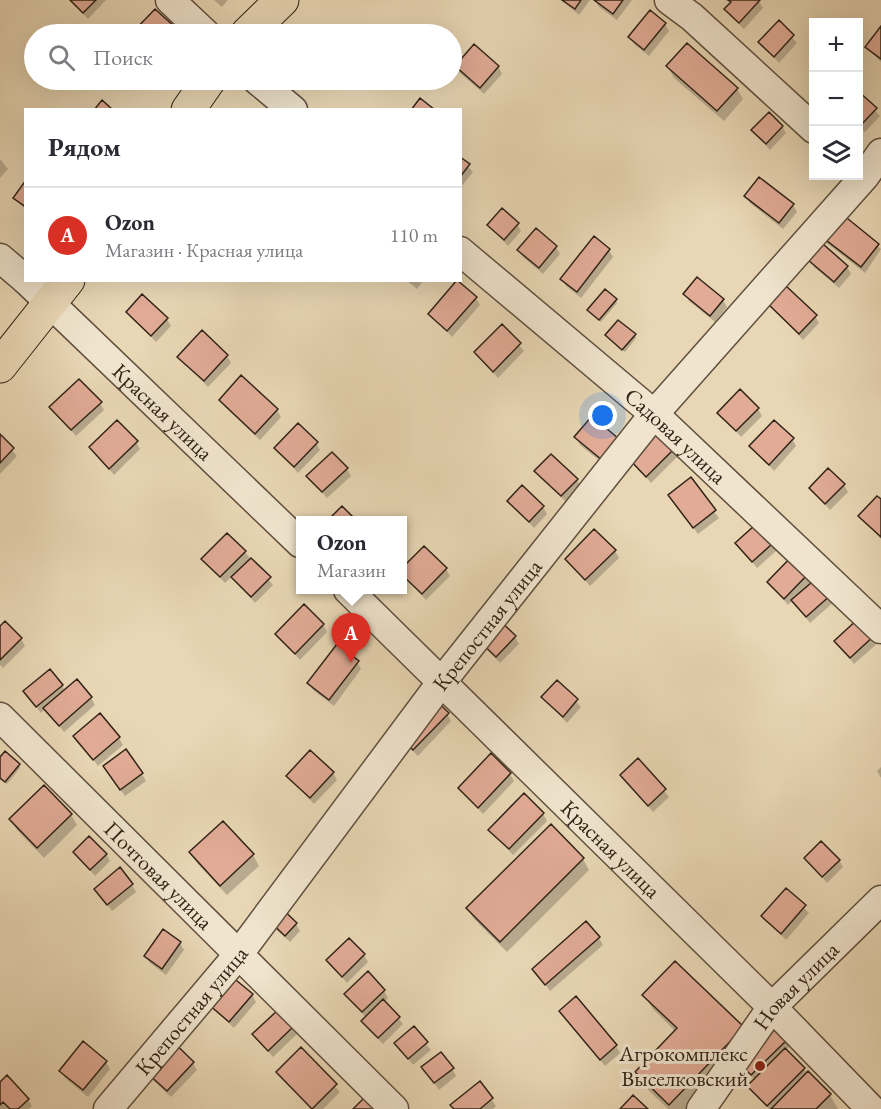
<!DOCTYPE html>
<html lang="ru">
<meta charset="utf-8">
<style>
body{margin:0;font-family:"EB Garamond",serif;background:#f2f2f3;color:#2b2b33}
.controls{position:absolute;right:18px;top:18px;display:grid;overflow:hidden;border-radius:0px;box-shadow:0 6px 24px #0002}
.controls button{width:54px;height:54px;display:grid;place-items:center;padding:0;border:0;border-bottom:2px solid #e1e1e2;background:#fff;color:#2b2b33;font:30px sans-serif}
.you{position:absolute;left:603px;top:416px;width:21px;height:21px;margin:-15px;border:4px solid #fff;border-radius:50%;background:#1a73e8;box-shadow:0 0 0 9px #1a73e833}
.badge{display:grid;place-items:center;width:39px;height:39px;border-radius:50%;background:#d93025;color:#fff;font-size:20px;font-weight:700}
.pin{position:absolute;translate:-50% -50px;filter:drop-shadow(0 2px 3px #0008)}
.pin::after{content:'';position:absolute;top:32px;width:21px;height:18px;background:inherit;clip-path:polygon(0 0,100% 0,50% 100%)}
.popup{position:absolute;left:296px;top:516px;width:111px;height:78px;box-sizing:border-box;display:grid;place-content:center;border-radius:0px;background:#fff;filter:drop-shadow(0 2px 4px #0005);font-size:20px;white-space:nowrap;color:#7c7c81}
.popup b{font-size:22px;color:#2b2b33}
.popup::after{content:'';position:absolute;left:50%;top:100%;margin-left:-12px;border:12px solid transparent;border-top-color:#fff}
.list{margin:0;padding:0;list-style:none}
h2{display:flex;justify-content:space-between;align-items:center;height:78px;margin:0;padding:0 24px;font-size:26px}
h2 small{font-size:20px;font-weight:400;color:#7c7c81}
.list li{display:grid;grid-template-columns:39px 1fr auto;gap:18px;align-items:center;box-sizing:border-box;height:96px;padding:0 24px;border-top:2px solid #e1e1e2}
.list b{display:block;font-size:22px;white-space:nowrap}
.list p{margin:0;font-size:20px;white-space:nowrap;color:#7c7c81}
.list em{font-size:20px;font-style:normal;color:#7c7c81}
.icon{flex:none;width:33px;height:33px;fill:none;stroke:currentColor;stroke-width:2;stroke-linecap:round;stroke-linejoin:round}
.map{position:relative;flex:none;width:881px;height:1109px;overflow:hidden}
.search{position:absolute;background:#fff;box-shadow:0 6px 24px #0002;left:24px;top:24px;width:438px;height:66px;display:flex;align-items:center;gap:15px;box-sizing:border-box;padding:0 21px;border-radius:33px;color:#7c7c81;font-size:22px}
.panel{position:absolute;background:#fff;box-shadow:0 6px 24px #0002;left:24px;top:108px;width:438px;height:174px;border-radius:0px}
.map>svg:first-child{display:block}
</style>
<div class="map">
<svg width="881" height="1109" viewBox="0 0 881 1109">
<rect width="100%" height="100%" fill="#e8d6b4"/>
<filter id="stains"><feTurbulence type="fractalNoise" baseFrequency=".00333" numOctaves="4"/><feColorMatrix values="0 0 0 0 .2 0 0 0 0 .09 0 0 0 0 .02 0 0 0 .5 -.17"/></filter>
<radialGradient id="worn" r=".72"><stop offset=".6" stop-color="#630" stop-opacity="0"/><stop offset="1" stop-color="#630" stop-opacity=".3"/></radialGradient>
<!-- shadow -->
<path fill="#0003" d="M69,0H106L88,19Z
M214,0H228L222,7Z
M561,0H590L579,15Z
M595,0H632L617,20L599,7Z
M726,0H758L763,8L744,29L730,16L726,9L731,4Z
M155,11L175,29L178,34H133Z
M779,22L797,43L779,63L760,42Z
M665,24L669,31L649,56L634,44L630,37Z
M881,28V62L867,48Z
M456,66H498L502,74L484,94L460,73Z
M668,67L737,89L743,99L724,121L674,78Z
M858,93L880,116L865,132L858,126Z
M782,126L786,133L770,150L753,131Z
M460,158L473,172L460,188Z
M0,159L8,169L0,178Z
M26,183V210L14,198Z
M746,196L793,205L797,212L783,229L750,203Z
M837,212L881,249L865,273L824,241Z
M517,224L521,231L508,246L489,225Z
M556,247L560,254L543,274L523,257L519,250Z
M609,250L613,257L581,298L566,286L562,279Z
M810,260L847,267L851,274L839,288L814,267Z
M406,280H424L417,289Z
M685,294L723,300L727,307L715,322L689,301Z
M476,298L480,305L452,337L430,314Z
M616,300L617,303L601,322L590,313Z
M769,304L815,316L819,323L803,340Z
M128,312L167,319L171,326L156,342Z
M502,326L524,351L498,378L476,353Z
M635,335L636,338L625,352L607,336Z
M227,356L231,363L208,387L179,357Z
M220,400L277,410L281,417L260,440L225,407Z
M100,403L104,410L76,436L51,407Z
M758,409L762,416L741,437L719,413Z
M657,430L679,455L651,483L629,457Z
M0,436L17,456L0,474Z
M576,438L618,440L606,466L580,445Z
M792,439L796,446L774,471L751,446Z
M136,442L140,449L114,475L91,448Z
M316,443L320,450L298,473L276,448Z
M347,469L351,476L327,498L308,476Z
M536,472L577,480L581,487L566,502Z
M690,480L719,518L698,534L674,502Z
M844,485L848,492L830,510L811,488Z
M509,501L543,507L547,514L534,528Z
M881,501V539L860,516Z
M737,543L784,544L757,568Z
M244,551L273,585L255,603L232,576L225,583L203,559Z
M615,551L619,558L590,586L567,559Z
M794,556L814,579L809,583L835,601L810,623L793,600L788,605L769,582Z
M446,569L450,576L426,600L402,574V570Z
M860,619L879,642L854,664L836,641Z
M323,624L327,632L300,660L277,634Z
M0,628L21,639L25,646L3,668L0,665Z
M515,637L519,644L500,663L476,639Z
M357,662L361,669L334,706L313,690L309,683Z
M557,682L581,707L567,723L543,698Z
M62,685L65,691L91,698L95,705L64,732L45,709L41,713L29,698Z
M447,714L451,721L418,756L399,738Z
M75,736L119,738L123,745L98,766Z
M0,760L19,765L20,768L7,784L0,779Z
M638,760L669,797L653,812L622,775Z
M881,767V778L877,771Z
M333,773L337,780L314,804L288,776Z
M109,774H142L146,781L125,796Z
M510,774L514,781L483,814L460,788Z
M543,814L547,821L513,855L490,830Z
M71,815L77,825L44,858L17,830L10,819Z
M550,826L583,859L589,870L507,952L474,919L468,909Z
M74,852L106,854L110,861L95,876Z
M191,853L253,855L259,866L227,895L197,863Z
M805,858L839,860L843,867L827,883Z
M132,885L136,892L112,911L96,889Z
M786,890L809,913L786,940L763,916Z
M269,923L296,924L300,931L290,942Z
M163,931L180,943L184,950L166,975L150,963L145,956Z
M599,938L603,945L550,991L534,969Z
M364,955L368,962L347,983L328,961Z
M384,991L388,998L384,1002L403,1024L383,1044L367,1028L363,1021L366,1018L346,994Z
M252,995L256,1002L234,1028L209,1004Z
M644,995L743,1028L687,1109H668L645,1087L637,1073L676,1032L653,1009Z
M561,1012L616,1046L620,1053L605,1066Z
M293,1027L297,1034L273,1057L254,1034Z
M413,1028L431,1050L413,1065L396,1043Z
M776,1028L791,1045L785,1051L830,1095L838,1109H769L753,1093L749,1086L755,1080L745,1070Z
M84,1044L106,1062L110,1069L88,1097L65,1078L61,1071Z
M301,1049L340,1092L323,1109H311L278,1072Z
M193,1063L197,1070L171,1097L141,1069Z
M423,1067L452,1069L456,1076L439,1090Z
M480,1083L496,1106L493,1109H455Z
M0,1084L28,1099L32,1106L29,1109H0Z"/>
<!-- building -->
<path fill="#e1ab96" stroke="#312316" stroke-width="1.5" d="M70,0H96L83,13Z
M562,0H581L575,9Z
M594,0H623L613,14Z
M728,0H760L739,23L724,9L731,2Z
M155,9L176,28L170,34H131Z
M650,10L666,23L644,50L628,37Z
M779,20L794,35L774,57L758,42Z
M881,26V59L865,47Z
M687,43L738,88L717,111L666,66Z
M474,44L499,66L480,88L455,66Z
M858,91L877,108L860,126L858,124Z
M420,98L435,110H411Z
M102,100L113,110H94Z
M769,112L783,126L766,144L751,130Z
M460,157L470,164L460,177Z
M759,177L794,204L779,223L744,196Z
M26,180V207L13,198Z
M502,208L519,223L504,240L487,225Z
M837,210L879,244L861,267L818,234Z
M536,228L557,246L539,268L517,250Z
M594,236L610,249L577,292L560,279Z
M823,244L848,266L834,282L808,260Z
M697,277L724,299L710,316L683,294Z
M457,280L477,297L447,331L428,314Z
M785,285L817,315L799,334L767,303Z
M605,289L617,299L599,320L587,310Z
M142,294L168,318L151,336L126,312Z
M618,320L636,334L622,350L605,335Z
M502,324L521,343L493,372L474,352Z
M202,330L228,355L204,381L177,357Z
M241,375L278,409L255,434L219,400Z
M79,379L102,402L71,430L49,407Z
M740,389L759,408L736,431L717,413Z
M592,416L619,439L602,460L574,437Z
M117,420L138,441L109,469L89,447Z
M774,420L794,438L769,465L749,446Z
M298,423L318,442L294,467L274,448Z
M657,428L676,447L646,477L627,457Z
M0,434L14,448L0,463Z
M332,452L348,468L322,492L306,476Z
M551,454L578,479L561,496L534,471Z
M828,468L845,484L825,504L809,488Z
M691,477L716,510L693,528L668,495Z
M522,485L544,506L529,522L507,501Z
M877,496L881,499V537L858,516Z
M342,506L356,520H328Z
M764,517L781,536L752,562L735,543Z
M594,529L616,550L585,580L565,559Z
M227,533L246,551L220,577L201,559Z
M424,546L447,568L422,594L402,575V568Z
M794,554L811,571L784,599L767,582Z
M251,558L271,577L251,597L231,577Z
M818,577L832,594L806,617L791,600Z
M304,604L324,624L295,654L275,634Z
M490,611L516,636L496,657L470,632Z
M860,617L876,634L850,658L834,641Z
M5,621L22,638L0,660V626Z
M337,644L359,661L329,700L307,683Z
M50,669L63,685L36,707L23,691Z
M77,679L92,697L59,726L43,708Z
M557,680L578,699L563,717L541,697Z
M428,693L449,713L413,750L393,730Z
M100,713L120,737L93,760L73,736Z
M126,749L143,773L120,790L103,766Z
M310,750L334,772L310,798L286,776Z
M5,751L20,764L5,782L0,778V757Z
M491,753L511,773L478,808L458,788Z
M638,758L666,789L648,806L620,775Z
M44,785L72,814L37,848L9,819Z
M524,793L544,813L509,849L488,830Z
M223,821L254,854L220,886L189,852Z
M551,824L584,858L500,942L466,908Z
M89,836L107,854L90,870L73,852Z
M821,841L840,860L822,877L804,858Z
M120,867L133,884L107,905L94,889Z
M786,888L806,905L781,934L761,916Z
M276,903L297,923L285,936L264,916Z
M586,921L600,937L545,985L532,969Z
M163,929L181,942L162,969L144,956Z
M349,938L365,954L342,977L326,960Z
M675,961L744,1027L669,1105L635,1072L677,1028L642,995Z
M368,971L385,990L362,1012L344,994Z
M231,976L253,994L229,1022L208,1004Z
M576,996L617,1045L600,1060L559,1011Z
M383,999L400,1017L378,1038L361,1021Z
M278,1010L294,1026L268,1051L252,1034Z
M414,1026L428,1042L408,1059L394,1043Z
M776,1026L789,1038L751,1075L739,1063Z
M163,1032L194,1062L167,1091L135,1062Z
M83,1041L107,1061L83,1090L59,1071Z
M301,1047L337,1084L312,1109L276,1072Z
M785,1048L805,1068L767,1106L747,1086Z
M441,1052L454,1068L434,1083L421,1067Z
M808,1071L831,1094L816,1109H771Z
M7,1075L29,1099L18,1109H10L3,1102L0,1105V1082Z
M480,1081L493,1098L480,1109H454L450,1105Z
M633,1095L648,1109H620Z
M364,1098L374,1109H353Z"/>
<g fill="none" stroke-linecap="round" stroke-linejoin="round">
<defs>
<g id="minor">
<path d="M170,0L206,34"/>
<path d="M669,0L692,17L814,129"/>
<path d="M257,80L293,110"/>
<path id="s1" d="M460,251L654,414L881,629"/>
<path d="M0,258L26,280"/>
<path id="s2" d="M26,280L300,543"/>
<path id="s3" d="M348,590L772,1007L871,1109"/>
<path id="s4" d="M0,717L394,1109"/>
<path id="s5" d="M108,1109L238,955L443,680L654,414L865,176L881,153"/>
<path id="s6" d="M701,1109L772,1007L881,900"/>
</g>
<path id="major" d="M247,34L282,0
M188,110L209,80
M0,366L68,280"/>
</defs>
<!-- minor casing -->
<use href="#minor" stroke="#5f503e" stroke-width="31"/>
<!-- major casing -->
<use href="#major" stroke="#312316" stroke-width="35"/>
<!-- minor -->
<use href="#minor" stroke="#f0e4ce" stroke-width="28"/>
<!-- major -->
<use href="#major" stroke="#e8d6b4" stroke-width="33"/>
</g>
<!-- markers -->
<circle fill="#8f2418" stroke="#f0e4ce" stroke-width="2" cx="760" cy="1066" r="6"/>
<g text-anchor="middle" stroke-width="6" stroke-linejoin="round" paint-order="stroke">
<!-- street labels -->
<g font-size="22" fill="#312316" stroke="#f0e4ce">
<text dy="8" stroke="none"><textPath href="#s2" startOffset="190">Красная улица</textPath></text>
<text dy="8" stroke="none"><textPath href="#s1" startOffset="284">Садовая улица</textPath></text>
<text dy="8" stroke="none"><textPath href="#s5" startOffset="615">Крепостная улица</textPath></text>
<text dy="8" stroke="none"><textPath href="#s3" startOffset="369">Красная улица</textPath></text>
<text dy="8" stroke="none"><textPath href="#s4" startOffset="224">Почтовая улица</textPath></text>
<text dy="8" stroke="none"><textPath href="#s6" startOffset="156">Новая улица</textPath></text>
<text dy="8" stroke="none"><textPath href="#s5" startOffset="129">Крепостная улица</textPath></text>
</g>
<!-- poi labels -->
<g font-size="22" fill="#312316" stroke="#f0e4ce" text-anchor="end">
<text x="748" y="1061">Агрокомплекс<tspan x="748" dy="25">Выселковский</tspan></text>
</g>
</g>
<rect width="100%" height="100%" filter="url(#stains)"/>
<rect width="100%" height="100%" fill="url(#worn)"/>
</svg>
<div class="controls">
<button>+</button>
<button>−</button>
<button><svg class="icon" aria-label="layers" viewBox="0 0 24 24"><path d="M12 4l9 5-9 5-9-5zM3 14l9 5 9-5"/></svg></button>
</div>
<div class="you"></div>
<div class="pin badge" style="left:351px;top:663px">A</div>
<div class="popup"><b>Ozon</b>Магазин</div>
<div class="search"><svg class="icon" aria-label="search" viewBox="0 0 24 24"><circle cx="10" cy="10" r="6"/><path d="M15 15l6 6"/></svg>Поиск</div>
<section class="panel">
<h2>Рядом<small></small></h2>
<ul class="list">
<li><span class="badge">A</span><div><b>Ozon</b><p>Магазин · Красная улица</p></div><em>110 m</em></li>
</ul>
</section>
</div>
